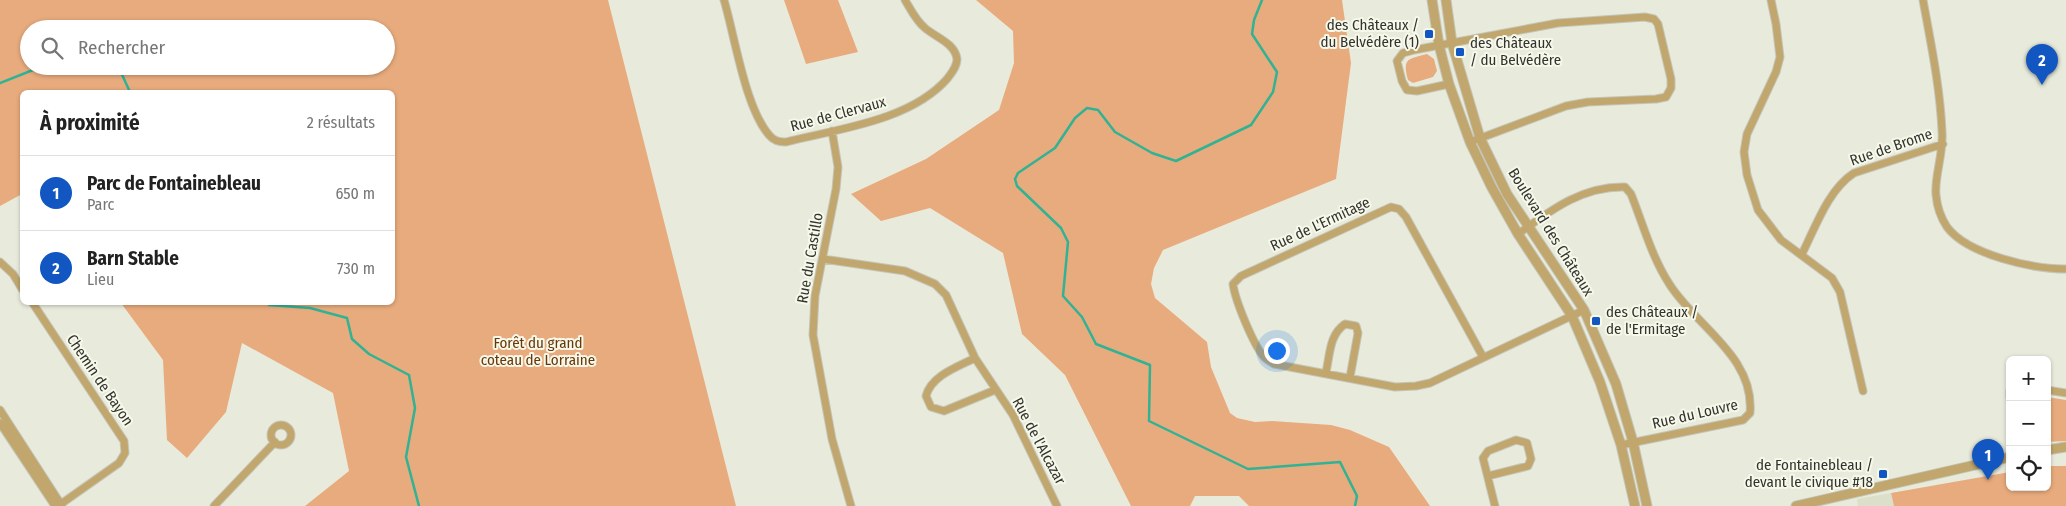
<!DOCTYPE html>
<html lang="fr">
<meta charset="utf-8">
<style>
body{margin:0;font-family:"Fira Sans Condensed",sans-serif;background:#f2f2f2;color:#222}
.controls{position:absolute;right:15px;bottom:15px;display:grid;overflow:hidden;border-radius:8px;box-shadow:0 1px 4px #0004}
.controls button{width:45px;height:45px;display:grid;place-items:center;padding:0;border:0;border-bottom:1px solid #e0e0e0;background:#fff;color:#222;font:25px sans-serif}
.you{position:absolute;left:1276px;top:350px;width:18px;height:18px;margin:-12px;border:4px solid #fff;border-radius:50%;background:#1a73e8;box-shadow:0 0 0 8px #1a73e833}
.badge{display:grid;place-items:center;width:32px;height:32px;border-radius:50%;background:#1256c1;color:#fff;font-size:16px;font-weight:700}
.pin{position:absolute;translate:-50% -41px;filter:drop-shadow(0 1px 2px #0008)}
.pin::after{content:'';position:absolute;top:26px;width:18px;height:15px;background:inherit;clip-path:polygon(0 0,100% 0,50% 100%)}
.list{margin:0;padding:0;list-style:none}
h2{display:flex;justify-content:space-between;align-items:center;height:65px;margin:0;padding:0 20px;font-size:21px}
h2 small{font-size:16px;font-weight:400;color:#767676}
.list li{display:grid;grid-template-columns:32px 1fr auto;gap:15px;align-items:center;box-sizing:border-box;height:75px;padding:0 20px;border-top:1px solid #e0e0e0}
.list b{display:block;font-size:19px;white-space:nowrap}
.list p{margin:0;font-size:16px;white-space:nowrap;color:#767676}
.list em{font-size:16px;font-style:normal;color:#767676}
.icon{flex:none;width:28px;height:28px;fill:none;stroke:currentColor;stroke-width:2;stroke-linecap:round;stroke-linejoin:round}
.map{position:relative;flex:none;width:2066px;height:506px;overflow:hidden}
.search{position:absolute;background:#fff;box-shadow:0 1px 4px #0004;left:20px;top:20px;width:375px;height:55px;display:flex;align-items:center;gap:12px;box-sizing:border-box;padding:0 18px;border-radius:28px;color:#767676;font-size:19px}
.panel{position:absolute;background:#fff;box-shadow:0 1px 4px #0004;left:20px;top:90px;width:375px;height:215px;border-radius:8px}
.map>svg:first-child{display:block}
</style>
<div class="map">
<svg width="2066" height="506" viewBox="0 0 2066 506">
<rect width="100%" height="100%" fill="#e8ebdc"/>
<!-- built -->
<path fill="#dce0ca" d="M1891,493L1894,506H1858L1857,499Z"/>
<!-- green -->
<path fill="#e8ab7d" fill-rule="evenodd" d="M0,0H608L736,506H305L349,471L333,393L242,343L226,412L187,458L167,440L163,360L121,303L392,302V92H22V194L0,206ZM29,29H386V66H29Z
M784,0H838L858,52L806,64Z
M976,0H1342L1351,63L1336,179L1163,250L1154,268L1151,284L1155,298L1207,342L1211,367L1230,413L1237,418L1255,422L1272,421L1331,425L1350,430L1389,447L1430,506H1249L1239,496H1195L1190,506H1131L1065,375L1022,334L1003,253L930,208L881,221L851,194L926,159L999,110L1014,63L1013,31Z
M1427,54L1434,59L1437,71L1433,77L1413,83L1408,80C1402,58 1408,59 1427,54Z
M2047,397L2066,400V441L2047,442Z
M2047,466H2066V506H1894L1891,493L2010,472V487H2047Z"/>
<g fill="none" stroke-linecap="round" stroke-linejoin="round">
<!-- stream -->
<path stroke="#30b294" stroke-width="2.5" d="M1262,0L1254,20L1252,34L1277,72L1273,92L1251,125L1176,161L1152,153L1115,132L1098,110L1087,108L1075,118L1055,148L1018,173L1015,179L1017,186L1061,228L1068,242L1063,296L1082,317L1096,344L1150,365L1149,421L1248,469L1340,462L1357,496L1355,506
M118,66L130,92
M0,83L43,66
M267,302L269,305L310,308L347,318L352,339L369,354L409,375L415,408L406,457L419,506"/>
<defs>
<path id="minor" d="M724,0C735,37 745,107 769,135C774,141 779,142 786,142C837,129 910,121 947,79C951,74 957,67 957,59C955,43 935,37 925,28C916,21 911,10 905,0
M1771,0L1776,24L1780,57L1776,72L1747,134L1744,152L1747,175L1758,210L1781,240L1832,278L1840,292L1863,391
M1923,0C1931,44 1940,87 1942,131C1944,153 1934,177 1936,195C1937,206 1941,218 1947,227C1968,255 2033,269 2066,269
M1449,84L1417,91L1407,90L1402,81L1397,61L1403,53L1414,50L1558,23L1645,17L1654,19L1658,24L1671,79V88L1666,97L1656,99L1588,102L1566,106L1470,142
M832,131L838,167L836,189L815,296L813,335L832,439L851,506
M1518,234C1551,210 1582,186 1625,187L1631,194C1643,224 1652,258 1670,285C1697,327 1755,357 1750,413L1743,420L1621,445
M1802,254C1816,226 1828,190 1854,173L1943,144
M823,259L905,271L935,284L946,295L975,358L1013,415L1057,506
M0,262L13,274L22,289
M32,302L124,441L125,453L119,463L58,506
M1483,357L1406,217L1399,209L1391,207L1241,276L1233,284C1235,300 1253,344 1264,357C1267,360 1271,362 1274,364L1395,387L1416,386L1430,383L1584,310
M975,358C957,367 931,376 926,396L931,407L944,411L995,390
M1326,372C1330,355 1329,335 1345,324L1356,326L1358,333L1350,377
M2047,390L2066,393
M2010,391V397
M0,410L62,506
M0,423L55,506
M271 435a10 10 0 1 1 20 0a10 10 0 1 1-20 0Z
M1488,476L1528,466L1531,459L1527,443L1516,440L1488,451L1483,458L1495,506
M214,506L275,442"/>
<path id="tertiary" d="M1432,0L1439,45L1449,84L1470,142L1491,186L1518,234L1572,316L1600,382L1621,445L1635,506
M1446,0L1452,43L1480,138L1507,194L1584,310L1616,384L1633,442L1647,506
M2047,450L2066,447
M1796,506L2010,457"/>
</defs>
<!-- minor casing -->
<use href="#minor" stroke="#c4c6b9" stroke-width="9"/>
<!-- tertiary casing -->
<use href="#tertiary" stroke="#c4c6b9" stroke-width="11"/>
<!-- minor -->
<use href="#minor" stroke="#c1a76e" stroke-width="7"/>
<!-- tertiary -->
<use href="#tertiary" stroke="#c1a76e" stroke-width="9"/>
</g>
<!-- markers -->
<g fill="#1256c1" stroke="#f6f8ea" stroke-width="2">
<rect x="1424" y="29" width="10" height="10" rx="2.5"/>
<rect x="1455" y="47" width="10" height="10" rx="2.5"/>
<rect x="1591" y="316" width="10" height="10" rx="2.5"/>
<rect x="1878" y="469" width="10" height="10" rx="2.5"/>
</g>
<g text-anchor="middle" stroke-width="4" stroke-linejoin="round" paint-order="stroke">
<!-- poi labels -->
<g font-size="15" fill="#32332e" stroke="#f6f8ea" text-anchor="end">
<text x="1419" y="30">des Châteaux /<tspan x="1419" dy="17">du Belvédère (1)</tspan></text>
<text x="1470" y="48" text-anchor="start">des Châteaux<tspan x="1470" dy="17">/ du Belvédère</tspan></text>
<text x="1606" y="317" text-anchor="start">des Châteaux /<tspan x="1606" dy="17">de l'Ermitage</tspan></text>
<text x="1873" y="470">de Fontainebleau /<tspan x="1873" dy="17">devant le civique #18</tspan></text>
</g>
<!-- street labels -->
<g font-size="15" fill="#32332e" stroke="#f6f8ea">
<text transform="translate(838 114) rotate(-15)" y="5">Rue de Clervaux</text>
<text transform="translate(1891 147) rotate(-19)" y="5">Rue de Brome</text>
<text transform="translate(1320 224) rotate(-25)" y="5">Rue de L'Ermitage</text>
<text transform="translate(1551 232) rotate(58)" y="5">Boulevard des Châteaux</text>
<text transform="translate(810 258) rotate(-80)" y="5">Rue du Castillo</text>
<text transform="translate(100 380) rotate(56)" y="5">Chemin de Bayon</text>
<text transform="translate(1695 414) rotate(-13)" y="5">Rue du Louvre</text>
<text transform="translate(1039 441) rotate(62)" y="5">Rue de l'Alcazar</text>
</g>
<!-- park labels -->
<g font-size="15" fill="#693708" stroke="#f6f8ea">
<text x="538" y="348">Forêt du grand<tspan x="538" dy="17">coteau de Lorraine</tspan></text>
</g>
</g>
</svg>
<div class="controls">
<button>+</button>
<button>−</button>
<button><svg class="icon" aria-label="locate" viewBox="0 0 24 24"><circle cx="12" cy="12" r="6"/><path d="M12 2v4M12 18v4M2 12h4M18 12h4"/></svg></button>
</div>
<div class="you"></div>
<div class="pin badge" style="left:1988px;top:480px">1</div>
<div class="pin badge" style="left:2042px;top:85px">2</div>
<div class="search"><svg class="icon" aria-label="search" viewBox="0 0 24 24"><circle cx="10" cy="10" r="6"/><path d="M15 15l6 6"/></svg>Rechercher</div>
<section class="panel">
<h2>À proximité<small>2 résultats</small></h2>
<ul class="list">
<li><span class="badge">1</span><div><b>Parc de Fontainebleau</b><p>Parc</p></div><em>650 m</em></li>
<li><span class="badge">2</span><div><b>Barn Stable</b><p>Lieu</p></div><em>730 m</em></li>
</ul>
</section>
</div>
